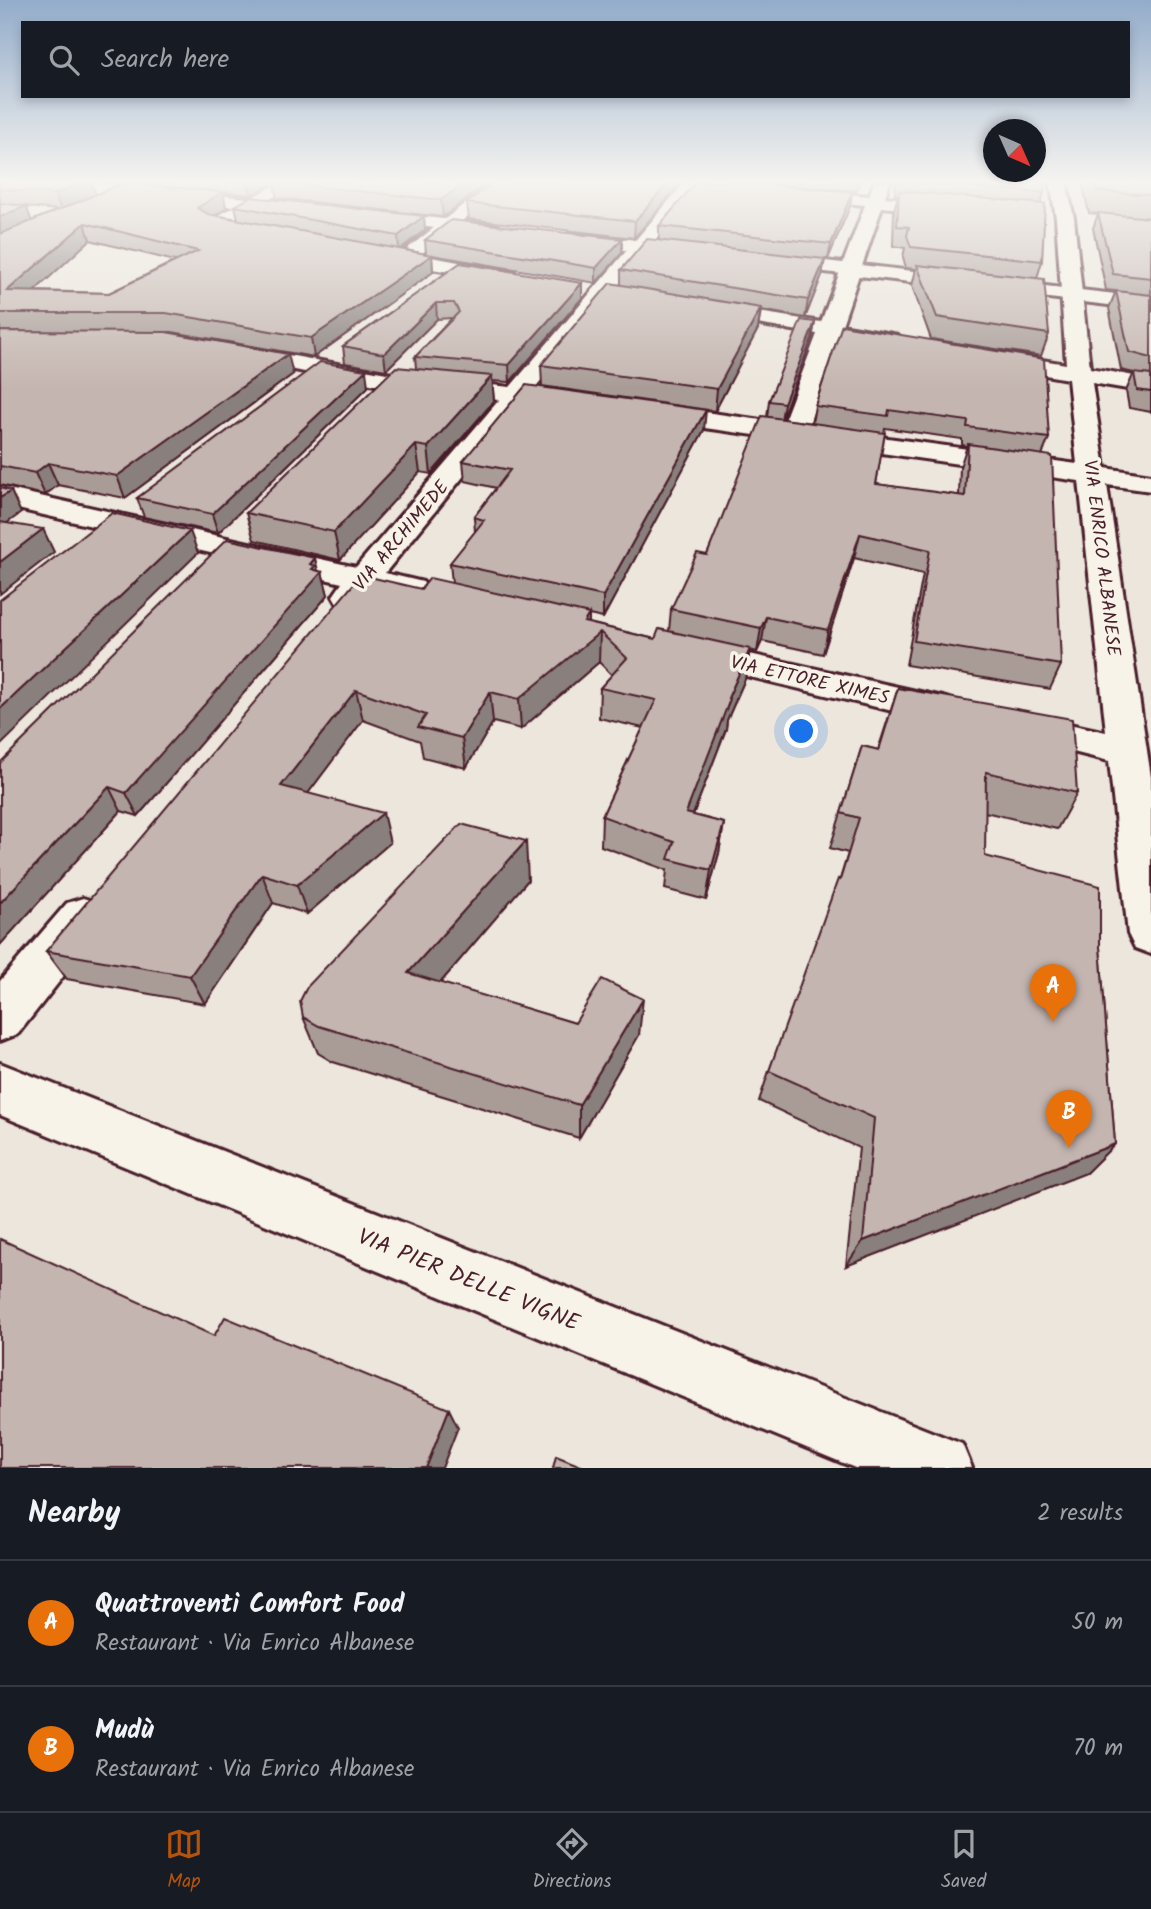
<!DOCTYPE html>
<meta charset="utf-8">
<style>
body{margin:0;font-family:Kalam,sans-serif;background:#242831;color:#f1f3f6}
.compass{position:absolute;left:983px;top:119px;width:63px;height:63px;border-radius:50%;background:#171b24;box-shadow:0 4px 10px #0003;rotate:135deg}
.you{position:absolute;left:802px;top:732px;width:24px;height:24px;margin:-18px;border:5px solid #fff;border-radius:50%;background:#1a73e8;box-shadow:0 0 0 10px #1a73e833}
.badge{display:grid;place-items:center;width:46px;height:46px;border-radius:50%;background:#b45309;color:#fff;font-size:23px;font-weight:700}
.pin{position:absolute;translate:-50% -58px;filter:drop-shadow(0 2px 4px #0008)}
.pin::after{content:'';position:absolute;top:37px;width:24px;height:21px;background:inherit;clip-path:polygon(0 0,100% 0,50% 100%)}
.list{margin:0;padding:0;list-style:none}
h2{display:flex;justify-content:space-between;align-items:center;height:91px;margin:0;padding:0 28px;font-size:30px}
h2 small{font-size:23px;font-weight:400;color:#9ea1a6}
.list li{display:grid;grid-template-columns:46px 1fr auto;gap:21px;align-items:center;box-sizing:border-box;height:126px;padding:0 28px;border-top:2px solid #363941}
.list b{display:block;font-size:26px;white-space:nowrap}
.list p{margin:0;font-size:23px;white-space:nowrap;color:#9ea1a6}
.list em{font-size:23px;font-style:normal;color:#9ea1a6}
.icon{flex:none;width:38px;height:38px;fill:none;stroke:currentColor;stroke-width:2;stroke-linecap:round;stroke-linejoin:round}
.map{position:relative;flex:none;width:1151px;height:1468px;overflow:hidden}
.search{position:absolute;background:#171b24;box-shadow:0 4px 10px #0003;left:21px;right:21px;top:21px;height:77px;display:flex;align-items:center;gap:18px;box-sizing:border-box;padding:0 24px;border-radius:0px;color:#9ea1a6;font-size:26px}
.sheet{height:343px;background:#171b24}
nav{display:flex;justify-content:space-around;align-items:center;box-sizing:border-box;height:98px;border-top:2px solid #363941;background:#171b24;font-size:19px;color:#9ea1a6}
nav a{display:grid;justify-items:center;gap:4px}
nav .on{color:#b45309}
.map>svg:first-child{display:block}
</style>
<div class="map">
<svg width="1151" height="1468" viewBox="0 0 1151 1468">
<rect width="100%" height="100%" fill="#ece6dd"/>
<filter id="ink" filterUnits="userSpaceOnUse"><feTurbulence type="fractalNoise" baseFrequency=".0143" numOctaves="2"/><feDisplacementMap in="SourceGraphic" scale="14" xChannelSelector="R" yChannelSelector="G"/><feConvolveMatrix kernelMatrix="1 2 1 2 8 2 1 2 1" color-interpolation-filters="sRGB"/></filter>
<g filter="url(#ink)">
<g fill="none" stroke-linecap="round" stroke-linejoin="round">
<defs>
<path id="street" d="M133,182H155L153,185L0,252V239Z
M281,182H301L219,227L213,228L204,223Z
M492,182H510L420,255L514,272L517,276L514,280L507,282L380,260L371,254L380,248L403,252Z
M685,182H702L534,389L580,396L583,401L580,406L571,408L523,403L385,573L423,582L427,589L423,596L411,599L371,590C361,603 355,607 337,603L333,596L342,583L0,505V487L356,567L499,400L392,388L239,360L231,358L228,353L231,348L239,346L392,374L510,387Z
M874,182H890L885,197L947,203L956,208L947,213L882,207L842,325L898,335L901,340L898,345L890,347L838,338L808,427L1077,464L1068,379L994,366L986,364L982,359L986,354L994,352L1066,364L1056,218L1050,182H1066L1074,218L1090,368L1151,379V393L1092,383L1105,468L1151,475V491L1107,485L1151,777V954L1135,948L1128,934L1109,761L1009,736L1004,727L1009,718L1023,714L1106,732L1079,481L655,421L646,418L642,413L646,408L655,405L783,423L817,334L708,316L700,315L697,310L700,305L708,304L821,322L865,205L798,199L790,194L798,189L869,196Z
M695,642L943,697L956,701L962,710L956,719L943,723L683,661L677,653L683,645Z
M83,898L99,903L106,917L99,931L18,1034L0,1041V981L67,903Z
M0,1063L962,1444L972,1468H855L0,1115Z"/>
<path id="secondary" d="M31,182H87L295,203L304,208L295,213L39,187Z
M372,211L496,225L505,230L496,235L366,220L363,216L366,212Z
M570,233L695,246L704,252L695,258L564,243L561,239Z
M772,255L1151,298V310L765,265L762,261L765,257Z"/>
</defs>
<!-- street casing -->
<use href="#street" stroke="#4a1f2b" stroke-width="6"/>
<!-- secondary casing -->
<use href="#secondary" stroke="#4a1f2b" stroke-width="6"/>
<!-- street -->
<use href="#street" fill="#f7f3e8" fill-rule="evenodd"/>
<!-- secondary -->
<use href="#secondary" fill="#f7f3e8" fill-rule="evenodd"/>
</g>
<!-- wall -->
<path fill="#a99c97" stroke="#4a1f2b" stroke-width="2" fill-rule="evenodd" d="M0,182L95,195L124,183L116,182H126L124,183L156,186L154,182H488L443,217L277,198L274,183L251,195L223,192L226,208L215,215L238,219L235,206L425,230L401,249L426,254L425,240L622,253L596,283L432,255L433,272L314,357L172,332H167L293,374L125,498L58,485L45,495L0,485ZM26,207L58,210L31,221ZM90,240L175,261L109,293L34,291Z
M494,182H676L675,190L634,238L469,219L467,203Z
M754,182H860L856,191Z
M896,182H1045L1044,193L1041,204L1042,261L1037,278L1049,334L1041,356L931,339L912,286L916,269L906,268L903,257L905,248L893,246L894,210L898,195H895Z
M1082,182H1151V215L1150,218H1151V412L1129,408L1126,391L1134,373L1121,370L1109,308L1116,291L1106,290L1093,228L1098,214L1089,213Z
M850,206L828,259H825L822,275L805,318L761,310L758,329L715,411L542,386L541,365L621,285V270L659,241V226Z
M460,263L582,298L510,382L492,381L494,401L431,474L420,472L340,560L254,540L246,513L416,368L415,357L452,318L437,319L386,370L345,363L343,346Z
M815,322L812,338L782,419L812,423L815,406L842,325L1049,438L1042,455L1061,665L1050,689L906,665L923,574L854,558L823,654L762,641L757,652L750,650L745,679L727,720L726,729L693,815L724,823L719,853L706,900L665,889L667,870L601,846L602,816L643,728L599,718L600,688L612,675L599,662L521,729L493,722L466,768L423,757L420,741L363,720L308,793L390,843L307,914L273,903L205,1004L67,979L46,951L421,589L452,583L450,563L475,532L474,517L496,488L465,481L463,461L704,430L603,618L589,615V623L655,639L669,631L671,609L707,555L767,417L769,401ZM885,428L962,439V445L967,446L960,467L959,496L876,484Z
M368,387L218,533L144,517L137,498Z
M318,571L322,572L328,595L138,816L121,811L0,945V763Z
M898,688L1077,793L1057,829L985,812V856L1100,947L1115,1144L1086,1173L846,1266L859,1148L759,1101L769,1071L840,879L848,853L830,848L862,746L878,750Z
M528,880L440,983L575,1023L639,1035L579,1138L333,1062L318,1053L303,1017Z"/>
<!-- shaded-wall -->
<path fill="#897f7b" stroke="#4a1f2b" stroke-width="2" d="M85,182H91L96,195L61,210L55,194Z
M248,182H275L251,195Z
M466,182H488L443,217L441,200Z
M669,182H676L675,190L634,238L635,221Z
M223,192L226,208L202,224L197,208Z
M852,192L850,206L828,259L831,244Z
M26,206L32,222L0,236V217Z
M424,216L425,230L399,250L398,236Z
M85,223L90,240L15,309L7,291Z
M622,239V253L596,283V268Z
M432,255L433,272L314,357L311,338Z
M825,259L822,275L805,318L808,300Z
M582,283V298L510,382L509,365Z
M436,303L437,319L386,370L384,354Z
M761,308L758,329L715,411L717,389Z
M815,322L812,338L781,420L784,403Z
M288,354L293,374L125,498L117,476Z
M366,370L368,387L218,533L212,514Z
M492,376L494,401L431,474L428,447Z
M706,410L704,430L603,618V596Z
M416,445L420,472L340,560L334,532Z
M48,463L58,485L45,495L35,473Z
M11,491L21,513L0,528V498Z
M43,529L54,552L0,594V562Z
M190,531L198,553L0,746V709Z
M860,534L854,558L823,654L828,630Z
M315,558L319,575L322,572L328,595L138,816L126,793Z
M589,614V641L600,632L599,662L521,729L519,699L584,622Z
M766,617L762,641L757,652L761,628Z
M750,649L745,679L727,720L726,729L682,843L686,813L728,698Z
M356,690L363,720L291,816L281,786Z
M490,692L493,722L466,768L462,738Z
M109,787L121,811L0,945V903Z
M383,813L390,843L307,914L297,885Z
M724,823L719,853L706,900L711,870Z
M526,841L528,880L417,1010L408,973Z
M262,874L273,903L205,1004L190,976Z
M643,999L639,1035L579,1138V1105Z
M1115,1144L1086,1173L846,1266L863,1241Z
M449,1409L458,1427L442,1468H426Z"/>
<!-- building -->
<path fill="#c4b5b0" stroke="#4a1f2b" stroke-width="2" fill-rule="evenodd" d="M0,182H85L55,194L0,189Z
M274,182H466L441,200Z
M494,182H669L635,221L467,203Z
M696,182H740L852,192L831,244L659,226Z
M910,182H1045L1044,193Z
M1095,182H1151V195L1097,191Z
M124,183L223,192L197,208L208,214L432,255L311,338L166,313H0V234ZM85,223L198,251L109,293L7,291Z
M899,191L1045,204L1042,261L911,247L907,236L909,227L897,226Z
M251,197L424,216L398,236L235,206Z
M0,203L26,206L0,217Z
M1098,213L1151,218V278L1113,274Z
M451,220L622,239L596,268L425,240Z
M647,239L825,259L808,300L621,270Z
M460,263L582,283L509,365L415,357L459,312L454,303H436L384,354L343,346Z
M917,265L1044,279L1049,334L937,317Z
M610,283L761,308L717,389L541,365Z
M1116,291L1151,295V358L1129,352Z
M801,320L815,322L784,403L769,401Z
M842,325L1044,359L1049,438L967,427L968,421L889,410L888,416L815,406Z
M0,331L166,332L288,354L117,476L48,463L35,473L0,466Z
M320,362L366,370L212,514L137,498Z
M396,367L492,376L428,447L416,445L334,532L246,513Z
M1134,373L1151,375V392L1137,390Z
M526,385L706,410L603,596L450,563L484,520L474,517L510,470L463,461Z
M762,416L885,433L876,484L965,496L968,444L1052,456L1061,665L914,641L930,550L860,534L828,630L766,617L761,628L671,609L697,553L707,555Z
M0,488L11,491L0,498Z
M112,513L190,531L0,709V600Z
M0,522L43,529L0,562Z
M227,539L315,558L310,564L315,566L312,569L322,572L126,793L109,787L0,903V763Z
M361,575L421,589L430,578L589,614L584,622L655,639L659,629L750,649L728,698L730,699L686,813L724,823L711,870L668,859L674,842L602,816L656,700L600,688L627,658L600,632L519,699L490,692L462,738L418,727L426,715L356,690L281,786L383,813L297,885L262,874L190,976L46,951Z
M898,688L1072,719L1077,793L986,772L985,856L1100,886V947L1115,1144L863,1241L874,1118L769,1071L838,879L840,880L859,818L841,813L862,746L879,750Z
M461,824L526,841L408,973L575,1023L602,979L643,999L579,1105L319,1026L303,1017L300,1001L307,987Z
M0,1239L214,1336L225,1317L449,1409L426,1468H0Z
M556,1456L586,1468H553Z"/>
</g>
<!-- sky -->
<linearGradient id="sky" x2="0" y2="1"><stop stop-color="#93acca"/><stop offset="0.47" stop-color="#f6f4f0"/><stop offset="1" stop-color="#f6f4f0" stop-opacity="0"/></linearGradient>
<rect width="1151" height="388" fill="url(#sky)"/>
<g text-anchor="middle" stroke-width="7" stroke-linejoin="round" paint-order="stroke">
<!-- street labels -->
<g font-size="19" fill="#4a1f2b" stroke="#f7f3e8">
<text transform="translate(400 535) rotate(-50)" y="7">VIA ARCHIMEDE</text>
<text transform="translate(1103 558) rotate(83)" y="7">VIA ENRICO ALBANESE</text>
<text transform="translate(810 679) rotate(13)" y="7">VIA ETTORE XIMES</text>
</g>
<!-- near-street labels -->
<g font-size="23" fill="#4a1f2b" stroke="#f7f3e8">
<text transform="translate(469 1279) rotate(22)" y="8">VIA PIER DELLE VIGNE</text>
</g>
</g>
</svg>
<svg class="compass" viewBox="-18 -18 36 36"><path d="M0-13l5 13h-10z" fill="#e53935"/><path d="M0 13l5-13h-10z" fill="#9ea1a6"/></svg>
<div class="you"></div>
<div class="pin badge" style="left:1053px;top:1022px;background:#e8710a">A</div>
<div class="pin badge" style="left:1069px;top:1148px;background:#e8710a">B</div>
<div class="search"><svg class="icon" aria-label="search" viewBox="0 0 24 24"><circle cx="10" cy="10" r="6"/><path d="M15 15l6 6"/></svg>Search here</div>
</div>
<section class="sheet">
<h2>Nearby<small>2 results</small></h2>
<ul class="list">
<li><span class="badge" style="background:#e8710a">A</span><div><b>Quattroventi Comfort Food</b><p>Restaurant · Via Enrico Albanese</p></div><em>50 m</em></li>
<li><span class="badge" style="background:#e8710a">B</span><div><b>Mudù</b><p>Restaurant · Via Enrico Albanese</p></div><em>70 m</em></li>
</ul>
</section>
<nav>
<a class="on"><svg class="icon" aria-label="map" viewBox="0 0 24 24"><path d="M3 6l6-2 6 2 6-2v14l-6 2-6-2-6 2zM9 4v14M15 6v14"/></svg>Map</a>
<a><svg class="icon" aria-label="directions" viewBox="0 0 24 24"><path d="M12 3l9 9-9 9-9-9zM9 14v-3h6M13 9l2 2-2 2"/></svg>Directions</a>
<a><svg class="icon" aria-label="saved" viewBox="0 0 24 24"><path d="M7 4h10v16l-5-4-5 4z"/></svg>Saved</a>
</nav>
